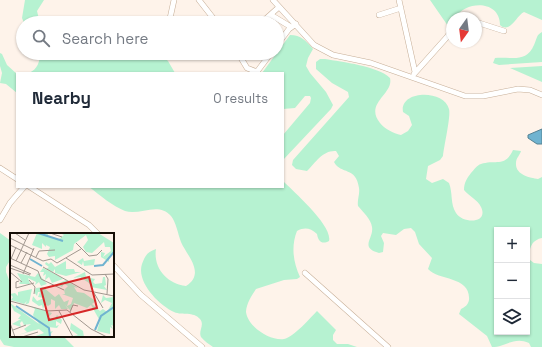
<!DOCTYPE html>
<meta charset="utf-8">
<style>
body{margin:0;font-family:"Space Grotesk",sans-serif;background:#f6f6f7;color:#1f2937}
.controls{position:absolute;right:12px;bottom:12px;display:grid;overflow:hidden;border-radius:0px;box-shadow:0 1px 3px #0004}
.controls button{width:36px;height:36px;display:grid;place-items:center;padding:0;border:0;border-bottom:1px solid #e0e1e3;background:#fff;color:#1f2937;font:20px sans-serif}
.compass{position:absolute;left:446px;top:12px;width:36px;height:36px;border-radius:50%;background:#fff;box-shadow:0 1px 3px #0004;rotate:194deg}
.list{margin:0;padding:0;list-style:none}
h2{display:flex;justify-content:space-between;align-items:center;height:52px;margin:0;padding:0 16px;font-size:17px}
h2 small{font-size:13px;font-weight:400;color:#747a83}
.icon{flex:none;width:22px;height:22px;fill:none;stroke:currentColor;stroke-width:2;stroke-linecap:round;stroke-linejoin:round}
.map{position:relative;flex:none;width:542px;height:347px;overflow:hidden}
.search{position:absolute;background:#fff;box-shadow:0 1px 3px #0004;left:16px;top:16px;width:268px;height:44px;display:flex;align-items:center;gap:10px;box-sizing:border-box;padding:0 14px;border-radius:22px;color:#747a83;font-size:15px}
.panel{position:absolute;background:#fff;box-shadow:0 1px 3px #0004;left:16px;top:72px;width:268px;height:116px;border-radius:0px}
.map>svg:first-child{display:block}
</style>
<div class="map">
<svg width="542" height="347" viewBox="0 0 542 347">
<rect width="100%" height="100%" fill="#fef3ea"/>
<!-- green -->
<path fill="#b6f2d1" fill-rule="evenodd" d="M25,0H44L37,11L40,23H24L22,18Z
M430,0H542V20L524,12C516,16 510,34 500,25C500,0 466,0 455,18H452V24L448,26Z
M542,32V62L499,65L493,63L495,58C510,56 526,64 534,45C537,39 536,35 542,32Z
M290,35C301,35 306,41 313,49L308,58L306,66L310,73L326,92L333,105L331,109L283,160V135L310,103L311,98L310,96H305L295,108L283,109V73H262Z
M0,53L2,54L7,65L17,74V93L6,84L0,83L2,73L0,66Z
M41,53H159L168,61L175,73H29C38,69 39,62 41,53Z
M320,59H325C342,62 378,66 390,78C394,94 364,103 380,123C385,129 393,133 401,135L408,131L412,125L409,116L403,112C399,90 444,89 449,109C451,116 444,146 443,156L440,160L428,166L426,179L432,183L443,179L449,183C453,193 450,204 456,213C463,224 489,224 481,207C478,200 469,196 464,190C464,183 467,178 471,173C474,170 477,165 481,164C495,159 505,168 513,150L521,151C520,155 516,158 516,163C515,175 530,178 538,179L542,177V238C531,240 528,250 530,260L534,263L542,264V347H531L529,343C514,336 506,347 492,347L487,336L459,314L461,309C465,307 468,305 469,300C471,276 439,281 428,269L432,258L419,244L415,232L411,228L404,229L396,235L383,233L381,236L384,243L383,252L379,253C359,247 374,239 372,227C371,219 363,212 358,206C357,200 360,194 359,188C356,166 341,175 334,162L339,156L336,151C323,150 316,162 307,171L296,169L292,165L293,160L349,97L348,92L332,83L316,69V62ZM497,230H527V332H497Z
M542,66V82L510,68Z
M283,181C294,192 333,226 329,241C322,245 318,241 317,234C310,228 305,227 297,231C291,246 293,262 300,277L297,279L284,280L256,289C252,295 246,304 246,312C248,327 270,341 284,339C294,337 310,318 317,311L336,330L333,335V340L337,344H348L357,347H213C209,344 204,341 201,337C198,331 205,325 200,319C193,311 183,316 174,312C159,305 136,282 142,264C145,256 147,252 156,249C153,268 167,284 186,286C206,273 187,256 181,242C178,234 176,222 171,216C158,201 140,216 125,211C112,206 100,195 89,187H283Z
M0,233L11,241V259L6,267V272L11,285V336H63L74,347H14L4,345L0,339Z"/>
<!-- water -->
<path fill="#70b3d0" stroke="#558293" d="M542,129V144H537L528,138V135Z"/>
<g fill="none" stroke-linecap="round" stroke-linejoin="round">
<defs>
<path id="minor" d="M199,0L217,23
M273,0L314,45L333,55L371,63L465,96H483L518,89L530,90L542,95
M399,0L415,72
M271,15L291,27
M379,15L401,8
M476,22L504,31
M169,23L174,0
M261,23L279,7
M277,45L289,29L296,24
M238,53L247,68L257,72
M256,73L271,53
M414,74L447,37L452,29
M0,168L17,179
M30,187L89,225L98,234
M0,220L10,203L24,187
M113,265L141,295L202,347
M305,273L388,347"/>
</defs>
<!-- minor casing -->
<use href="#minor" stroke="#c7af98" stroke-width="6"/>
<!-- minor -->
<use href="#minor" stroke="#fff" stroke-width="5"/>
</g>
<!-- overview -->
<g transform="translate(10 233)">
<rect width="104" height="104" fill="#fef3ea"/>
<path d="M27,0H38V4L49,6L54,2L50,0H88L104,10V21L99,24V29L91,24V19L95,20L93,24L101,18L100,14H95L94,9L82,20L76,19L73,14L78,7L76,2L64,11L63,17L45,27V23L39,24L37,21L40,14L36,12V14L32,10V16L22,12ZM73,25L74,28L85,26L84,32L74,33L73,28L72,32L67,29ZM56,28V36H64L65,39H71L56,43L45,40V36L43,39L36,36L39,34L35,31L36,29L39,31L41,29L45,34ZM33,35L47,42L53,46L42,50L39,44L35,47L36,41L33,43L34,39H30ZM75,39L76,44L85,46L83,49L85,51L92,50L93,44H95L96,52L94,53L97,57L81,54L79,50L70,44L63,45ZM7,40L25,44L28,40L37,51L31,53L29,49L25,52L26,49L18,45L20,51H9L7,55L11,47ZM56,47L68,55L64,54L67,59L74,60L84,67H87L82,71L90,78L93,76L97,79L102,70L95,67L91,70L93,62L96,65L104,64V93L101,92L103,96L100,94V101L87,98L90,88L81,72L77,75L64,70L61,78L55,72L58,76H51L49,72L45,76V68L41,66V71L38,73L35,71L33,76L32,72L29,73L22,68L23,63L27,68L34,65L28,64L30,59H28L27,63L24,59L26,55L33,54L45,64L49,61L54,69L59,67L57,73L61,71L63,65L52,61H55L54,57L58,53L54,51L52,54L47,51ZM22,56L19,70L15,72L17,68L14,71L1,67L3,64L0,61L5,60L8,63V59ZM0,70L29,91L23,82L25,76L20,73L42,80L38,85H45L47,82L52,87L51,91L46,88V93L49,92L47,95L38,94L40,99L43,98L40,102L42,104H23L34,100L29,96L8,102L17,99L14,96L21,91L14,92L12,88L10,90L11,94L2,91L11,86H8L11,82L4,78ZM61,90L73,98L74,104L63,102H68L60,96Z" fill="#b6f2d1"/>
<path fill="none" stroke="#70b3d0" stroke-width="2" d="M28,0L53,8M20,26L32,33M84,33L93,32L104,19M6,73L39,95L40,104M85,97L91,83L104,74"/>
<path fill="none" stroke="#a1978f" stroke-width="1" d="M5,0L15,7M40,0L52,4M0,5L24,17M66,10L79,23L87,22L92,17M0,12L33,28L41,26L47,30L71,16M26,24L29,18L45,17M0,25L28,38M56,25L82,42L104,41M1,26L6,14M6,28L19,0M11,30L17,19M0,32L21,41M33,34L74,57L104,63M0,35L20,42M28,38L31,46L54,57M0,39L12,49M13,41L24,15M95,41L98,46L97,61M19,47L25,54L24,61M9,48L6,49V55L24,50M84,60L93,75M0,68L37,78L57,77L81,96L97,104M49,78L63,104M60,79L63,72L68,73M0,90L5,104M3,97L16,92M12,104L28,99"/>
<path fill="#d62828" fill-opacity="0.15" stroke="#d62828" stroke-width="2" d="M79,44L87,75L39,87L31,56Z"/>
<rect width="104" height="104" fill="none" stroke="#160e06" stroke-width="2"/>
</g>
</svg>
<div class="controls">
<button>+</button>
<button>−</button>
<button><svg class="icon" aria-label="layers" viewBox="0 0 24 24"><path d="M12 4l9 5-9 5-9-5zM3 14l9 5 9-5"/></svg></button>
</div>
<svg class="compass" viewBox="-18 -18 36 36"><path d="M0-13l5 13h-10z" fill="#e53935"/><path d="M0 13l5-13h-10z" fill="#747a83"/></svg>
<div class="search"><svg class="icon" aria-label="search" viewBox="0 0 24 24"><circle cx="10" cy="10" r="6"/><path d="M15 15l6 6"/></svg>Search here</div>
<section class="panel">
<h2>Nearby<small>0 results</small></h2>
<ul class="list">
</ul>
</section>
</div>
